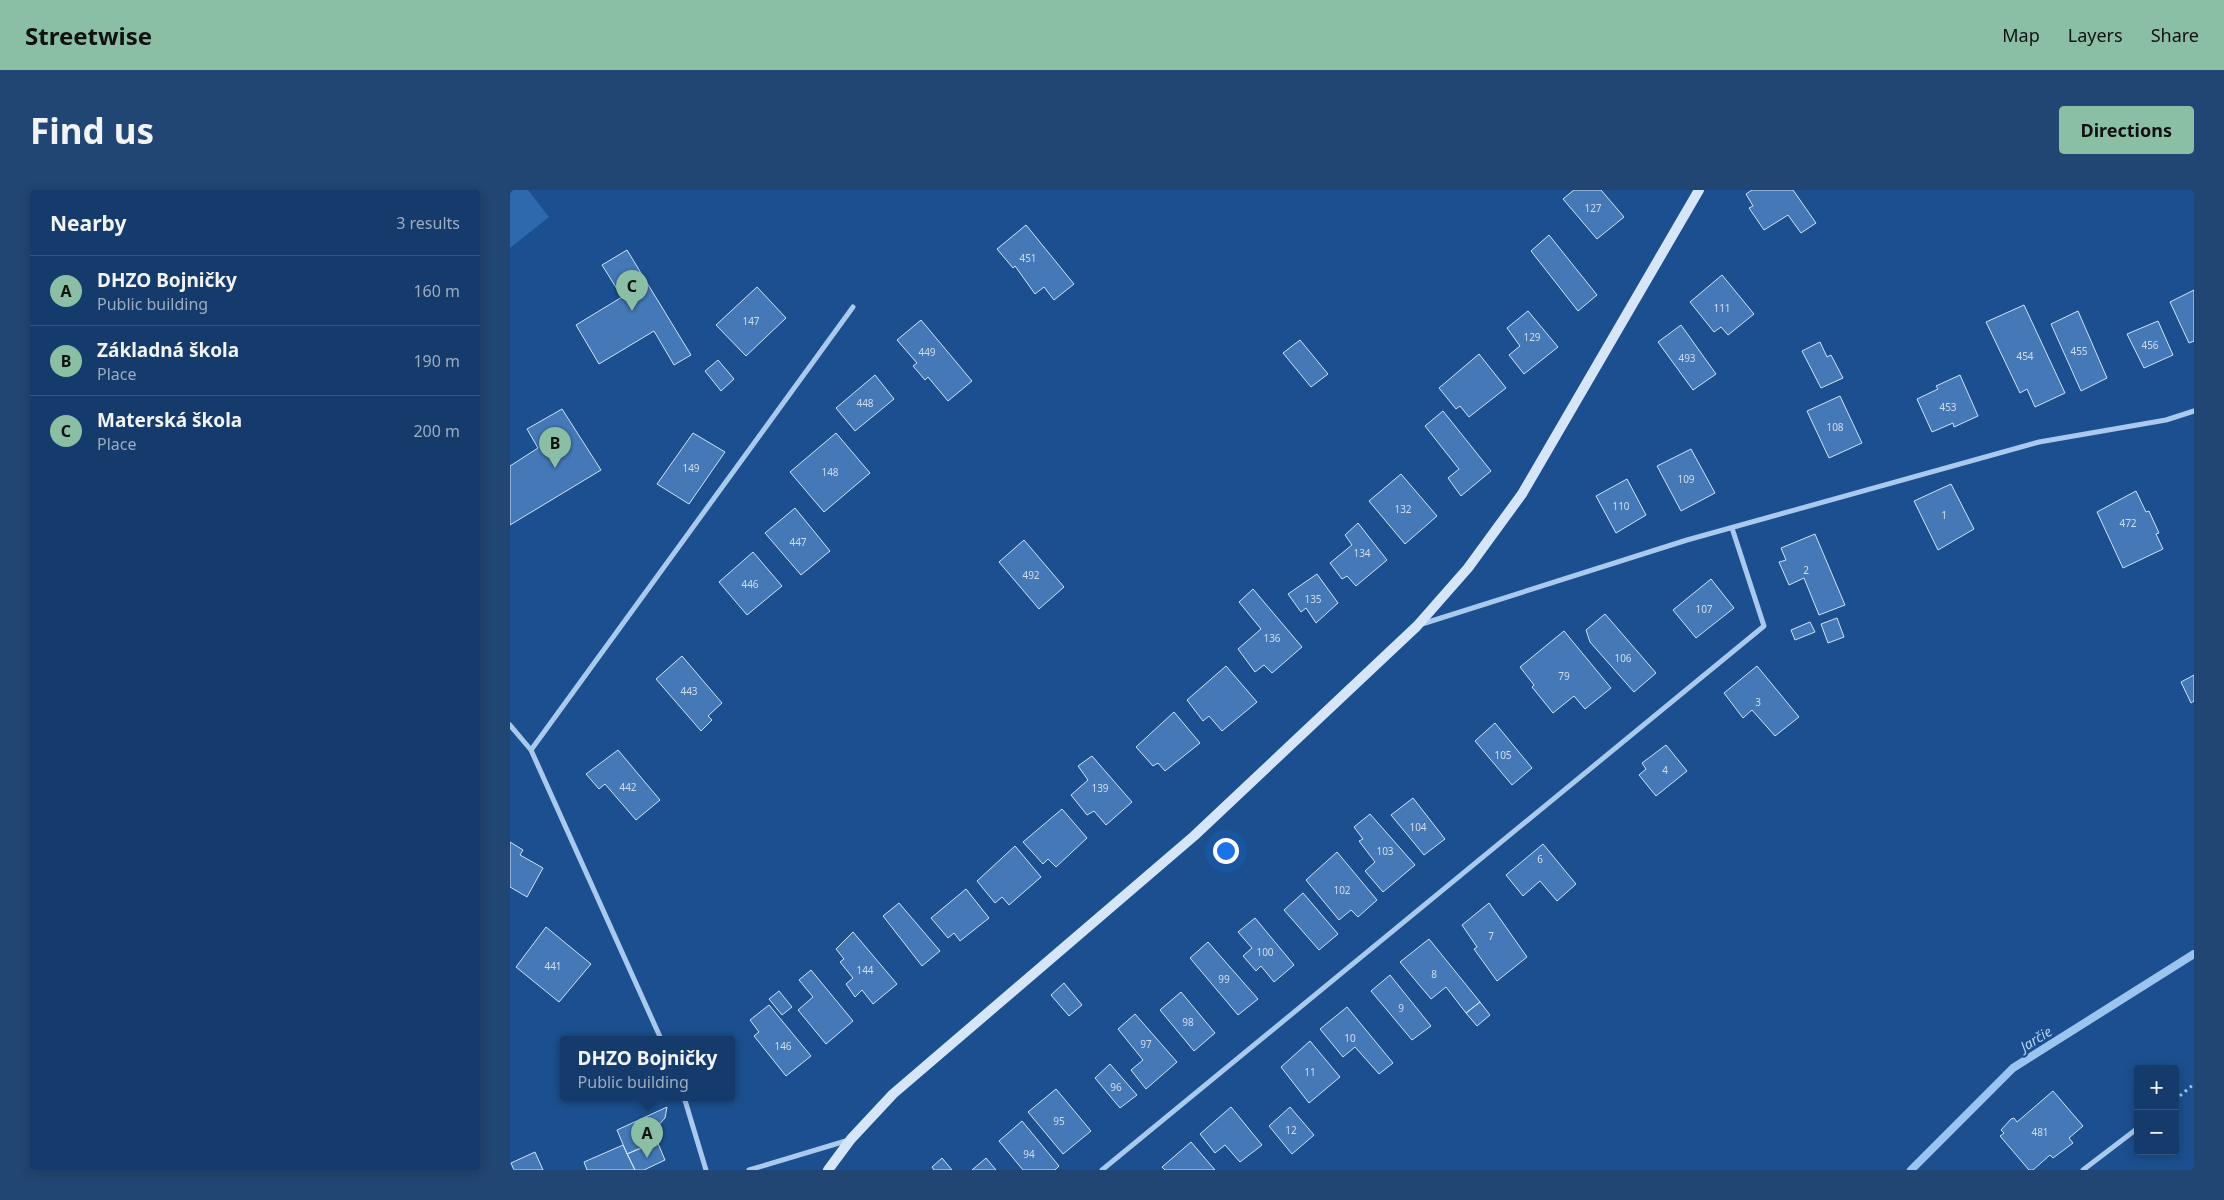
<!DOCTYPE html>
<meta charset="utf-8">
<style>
body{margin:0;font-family:"Noto Sans",sans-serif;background:#214673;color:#f1f3f6}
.controls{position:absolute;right:15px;bottom:15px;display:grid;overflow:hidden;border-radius:5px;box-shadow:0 2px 12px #0003}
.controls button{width:45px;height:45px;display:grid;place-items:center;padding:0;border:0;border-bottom:1px solid #33557e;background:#143b6b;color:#f1f3f6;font:25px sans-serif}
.you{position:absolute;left:715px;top:660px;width:18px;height:18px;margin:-12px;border:4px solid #fff;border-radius:50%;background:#1a73e8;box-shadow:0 0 0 8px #1a73e833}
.badge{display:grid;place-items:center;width:32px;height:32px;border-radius:50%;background:#8abfa5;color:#111;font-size:16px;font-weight:700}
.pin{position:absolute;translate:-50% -41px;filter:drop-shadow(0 1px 2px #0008)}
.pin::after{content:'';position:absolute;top:26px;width:18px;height:15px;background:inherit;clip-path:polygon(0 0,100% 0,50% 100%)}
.popup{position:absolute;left:50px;top:846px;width:175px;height:65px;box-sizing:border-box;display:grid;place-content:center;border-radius:5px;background:#143b6b;filter:drop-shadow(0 1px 4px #0005);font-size:16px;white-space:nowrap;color:#9dadc1}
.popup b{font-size:19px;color:#f1f3f6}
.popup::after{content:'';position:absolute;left:50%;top:100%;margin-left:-10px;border:10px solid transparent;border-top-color:#143b6b}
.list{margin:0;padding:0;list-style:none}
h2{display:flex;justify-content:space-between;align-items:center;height:65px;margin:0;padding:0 20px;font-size:21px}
h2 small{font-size:16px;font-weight:400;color:#9dadc1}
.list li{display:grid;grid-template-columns:32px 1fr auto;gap:15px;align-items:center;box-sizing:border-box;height:70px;padding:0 20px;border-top:1px solid #33557e}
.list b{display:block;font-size:19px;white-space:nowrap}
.list p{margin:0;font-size:16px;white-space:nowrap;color:#9dadc1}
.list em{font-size:16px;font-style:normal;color:#9dadc1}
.map{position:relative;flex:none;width:1684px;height:980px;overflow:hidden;border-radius:5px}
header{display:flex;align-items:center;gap:30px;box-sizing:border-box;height:70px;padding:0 25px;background:#8abfa5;color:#111}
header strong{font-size:24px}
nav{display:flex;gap:28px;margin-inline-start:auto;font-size:18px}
.intro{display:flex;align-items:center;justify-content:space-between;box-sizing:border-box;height:120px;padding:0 30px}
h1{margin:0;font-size:35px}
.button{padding:12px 22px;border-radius:5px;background:#8abfa5;color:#111;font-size:18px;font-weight:700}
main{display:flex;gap:30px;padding:0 30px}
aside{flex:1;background:#143b6b;border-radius:5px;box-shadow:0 2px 12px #0003}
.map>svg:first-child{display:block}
</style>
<header>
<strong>Streetwise</strong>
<nav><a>Map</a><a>Layers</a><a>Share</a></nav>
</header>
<div class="intro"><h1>Find us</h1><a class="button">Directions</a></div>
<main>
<aside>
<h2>Nearby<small>3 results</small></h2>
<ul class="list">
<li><span class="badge">A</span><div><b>DHZO Bojničky</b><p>Public building</p></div><em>160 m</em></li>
<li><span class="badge">B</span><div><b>Základná škola</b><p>Place</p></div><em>190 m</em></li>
<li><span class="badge">C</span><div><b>Materská škola</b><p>Place</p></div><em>200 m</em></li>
</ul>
</aside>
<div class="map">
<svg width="1684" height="980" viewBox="0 0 1684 980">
<rect width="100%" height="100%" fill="#1b4f8f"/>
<!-- green -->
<path fill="#2e69ad" d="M0,0H18L39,27L0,58Z"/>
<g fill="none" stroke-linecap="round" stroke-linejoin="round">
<!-- stream -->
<path stroke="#9cc4f0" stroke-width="8" d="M1401,980L1503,878L1684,764"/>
</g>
<!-- building -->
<path fill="#4478b7" stroke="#cfe3fa" d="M1064,0H1091L1114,27L1087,49L1053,9Z
M1242,0H1283L1306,33L1291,43L1278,25L1254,40L1239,18L1243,16L1236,4Z
M516,35L564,94L544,110L534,97L525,104L505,76L503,78L487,59Z
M1039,45L1087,105L1068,121L1021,61Z
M117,60L181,165L164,175L144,141L89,174L66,135L112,107L92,75Z
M1212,85L1244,124L1218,145L1211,137L1204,142L1180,112Z
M247,97L276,128L236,166L206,135Z
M1684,100V151L1679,153L1660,112Z
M1514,115L1555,203L1525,217L1517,199L1510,203L1476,132Z
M1018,121L1048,157L1014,184L999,165L1010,156L997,138Z
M1568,121L1597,188L1571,201L1541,134Z
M411,130L462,191L438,211L418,187L415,190L403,176L407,173L387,150Z
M1648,131L1663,165L1634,178L1617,144Z
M1171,135L1206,184L1183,200L1148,152Z
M790,150L818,184L801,197L773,163Z
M1310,152L1317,167L1321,165L1333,188L1311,198L1292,161Z
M969,164L996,198L959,227L950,216L946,219L929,198Z
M208,170L224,189L211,201L195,181Z
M365,185L384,209L345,241L326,218Z
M1450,185L1468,226L1444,237L1443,233L1422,242L1407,209L1428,199L1426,196Z
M1330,206L1352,253L1319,268L1297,221Z
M52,219L91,280L0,335V276L28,258L17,239Z
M933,221L981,281L951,306L938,288L949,279L915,236Z
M183,243L215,262L179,314L147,294Z
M326,243L360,283L314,322L280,282Z
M1181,259L1205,303L1171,321L1147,276Z
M891,284L927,326L895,354L859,311Z
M1117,289L1136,325L1106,343L1086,306Z
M1441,294L1464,339L1428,360L1404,311Z
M1626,301L1636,322L1639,321L1649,343L1646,344L1653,359L1613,378L1587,322Z
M285,318L320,361L291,385L255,343Z
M848,333L877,370L846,396L837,386L832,389L820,373L842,355L835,345Z
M1305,344L1335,415L1309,425L1294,388L1279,395L1269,372L1276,370L1271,358Z
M514,350L554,397L529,419L489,372Z
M243,362L272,396L237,425L209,392Z
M807,384L828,413L806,433L796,418L791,422L778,404Z
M1201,389L1224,418L1186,448L1163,420Z
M743,399L792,457L762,483L754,475L745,482L728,459L751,439L729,412Z
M1095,424L1146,483L1124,502L1080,452L1076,440Z
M1327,428L1334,447L1318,453L1311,434Z
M1300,432L1305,442L1285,450L1281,440Z
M1054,441L1101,498L1075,519L1064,506L1043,523L1022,497L1024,495L1010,477Z
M172,466L212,513L198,526L202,530L191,541L146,489Z
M716,476L747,512L712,541L699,526L693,531L677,510Z
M1247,476L1289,527L1265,546L1242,520L1233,528L1214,503Z
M1684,485V511L1681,513L1671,492Z
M664,522L690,553L655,581L648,573L643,576L626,557Z
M985,533L1022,578L1002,595L965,551Z
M1156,555L1177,581L1146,606L1129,585L1136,579L1132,573Z
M108,560L150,610L126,630L95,594L89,599L76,584Z
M582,566L622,612L596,635L584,621L577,625L561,605L578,590L568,576Z
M903,608L935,649L914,665L881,625Z
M552,619L577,648L546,677L538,669L533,674L513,652Z
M860,624L905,675L873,702L855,681L865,672L849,651L853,649L844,637Z
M0,652L13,660L10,665L33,678L17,707L0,697Z
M1033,654L1066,694L1047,711L1030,691L1013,706L996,685Z
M505,656L531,687L499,715L492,707L485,713L467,691Z
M827,662L867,710L848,727L841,720L829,730L796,690Z
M456,699L479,728L450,751L444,743L438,748L421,728Z
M793,703L828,744L809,760L774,720Z
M389,713L430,761L412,776L373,726Z
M979,713L1017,767L987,791L964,759L967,757L952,735Z
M745,728L784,775L764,792L751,776L746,781L733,766L742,758L728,742Z
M36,737L81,774L49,812L6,777Z
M343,742L387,794L363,814L352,800L345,807L336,794L343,788L330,772L334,769L326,759Z
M919,749L970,812L956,823L936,797L921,809L890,772Z
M698,752L748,809L728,825L680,768Z
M301,780L343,831L316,854L288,820L303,807L289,790Z
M880,785L921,836L902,850L861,801Z
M554,793L572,815L559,826L541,805Z
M269,801L282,817L272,825L259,809Z
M671,802L705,843L684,861L650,820Z
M970,812L980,825L967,836L956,823Z
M259,815L301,866L276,886L244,846L249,842L240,830Z
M837,817L883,873L869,884L845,857L833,867L810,839Z
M625,824L667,872L636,899L621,880L633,870L608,839Z
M800,851L830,887L799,913L771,877Z
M600,874L627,905L610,918L585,888Z
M546,899L581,941L553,964L518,922Z
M1543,901L1573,936L1559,948L1563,953L1543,968L1540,965L1523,980H1519L1490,946L1494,943L1491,940L1501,929L1504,928L1507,932Z
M157,917L155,928L145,939L132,945L136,956L117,964L107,940Z
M721,917L752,955L730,972L715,955L705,963L690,944Z
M780,917L804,945L782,964L759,936Z
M512,931L549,976L545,980H513L489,951Z
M147,951L155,970L134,980H125L117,964Z
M681,952L705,980H655L652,977Z
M113,955L125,980H77L74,972Z
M25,962L33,980H4L1,973Z
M432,968L442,980H424L422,977Z
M476,968L486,980H462Z"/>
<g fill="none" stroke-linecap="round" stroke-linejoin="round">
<!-- path -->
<path stroke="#a9c9ee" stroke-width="3" stroke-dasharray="2.5 4" stroke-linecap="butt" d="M1665,910L1684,894"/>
<!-- street -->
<path stroke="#a9c9ee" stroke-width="5" d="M912,434L1177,350L1529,252L1656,230L1684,221
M0,535L21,560L151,849
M21,560L343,117
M174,907L196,980
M239,980L339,950
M592,980L1254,436L1222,338
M1573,980L1628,938"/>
<!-- secondary -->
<path stroke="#d6e6fa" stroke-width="10" d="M318,980L341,949L383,904L684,646L907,436L958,378L1012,304L1189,0"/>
</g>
<g text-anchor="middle" stroke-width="4.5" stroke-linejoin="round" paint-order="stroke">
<!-- number labels -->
<g font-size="10" fill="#d0dded">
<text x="1083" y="22">127</text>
<text x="518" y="72">451</text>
<text x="1212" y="122">111</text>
<text x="241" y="135">147</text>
<text x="1022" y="151">129</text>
<text x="1640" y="159">456</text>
<text x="1569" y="165">455</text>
<text x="417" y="166">449</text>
<text x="1515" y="170">454</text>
<text x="1177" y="172">493</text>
<text x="355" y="217">448</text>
<text x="1438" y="221">453</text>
<text x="1325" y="241">108</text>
<text x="181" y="282">149</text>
<text x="320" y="286">148</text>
<text x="1176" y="293">109</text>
<text x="1111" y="320">110</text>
<text x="893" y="323">132</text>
<text x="1434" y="329">1</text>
<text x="1618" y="337">472</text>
<text x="288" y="356">447</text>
<text x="852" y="367">134</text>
<text x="1296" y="384">2</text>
<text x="521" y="389">492</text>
<text x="240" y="398">446</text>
<text x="803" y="413">135</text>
<text x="1194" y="423">107</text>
<text x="762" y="452">136</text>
<text x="1113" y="472">106</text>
<text x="1054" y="490">79</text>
<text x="179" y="505">443</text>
<text x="1248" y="516">3</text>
<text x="993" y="569">105</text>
<text x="1155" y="584">4</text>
<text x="118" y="601">442</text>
<text x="590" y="602">139</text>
<text x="908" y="641">104</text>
<text x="875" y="665">103</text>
<text x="1030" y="673">6</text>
<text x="832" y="704">102</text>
<text x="981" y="750">7</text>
<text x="755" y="766">100</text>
<text x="43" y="780">441</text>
<text x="355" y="784">144</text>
<text x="924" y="788">8</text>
<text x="714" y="793">99</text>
<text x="891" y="822">9</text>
<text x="678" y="836">98</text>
<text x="840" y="852">10</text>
<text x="636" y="858">97</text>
<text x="273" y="860">146</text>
<text x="800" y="886">11</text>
<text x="606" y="901">96</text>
<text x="549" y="935">95</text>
<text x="781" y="944">12</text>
<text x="1530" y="946">481</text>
<text x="519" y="968">94</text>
</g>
<!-- water labels -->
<g font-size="14" font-style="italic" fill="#b5d3f5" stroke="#1b4f8f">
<text transform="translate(1526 849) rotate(-32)" y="5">Jarčie</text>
</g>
</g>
</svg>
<div class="controls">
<button>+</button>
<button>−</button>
</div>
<div class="you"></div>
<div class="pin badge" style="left:137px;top:968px">A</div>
<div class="popup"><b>DHZO Bojničky</b>Public building</div>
<div class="pin badge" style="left:45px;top:278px">B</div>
<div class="pin badge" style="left:122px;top:121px">C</div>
</div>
</main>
